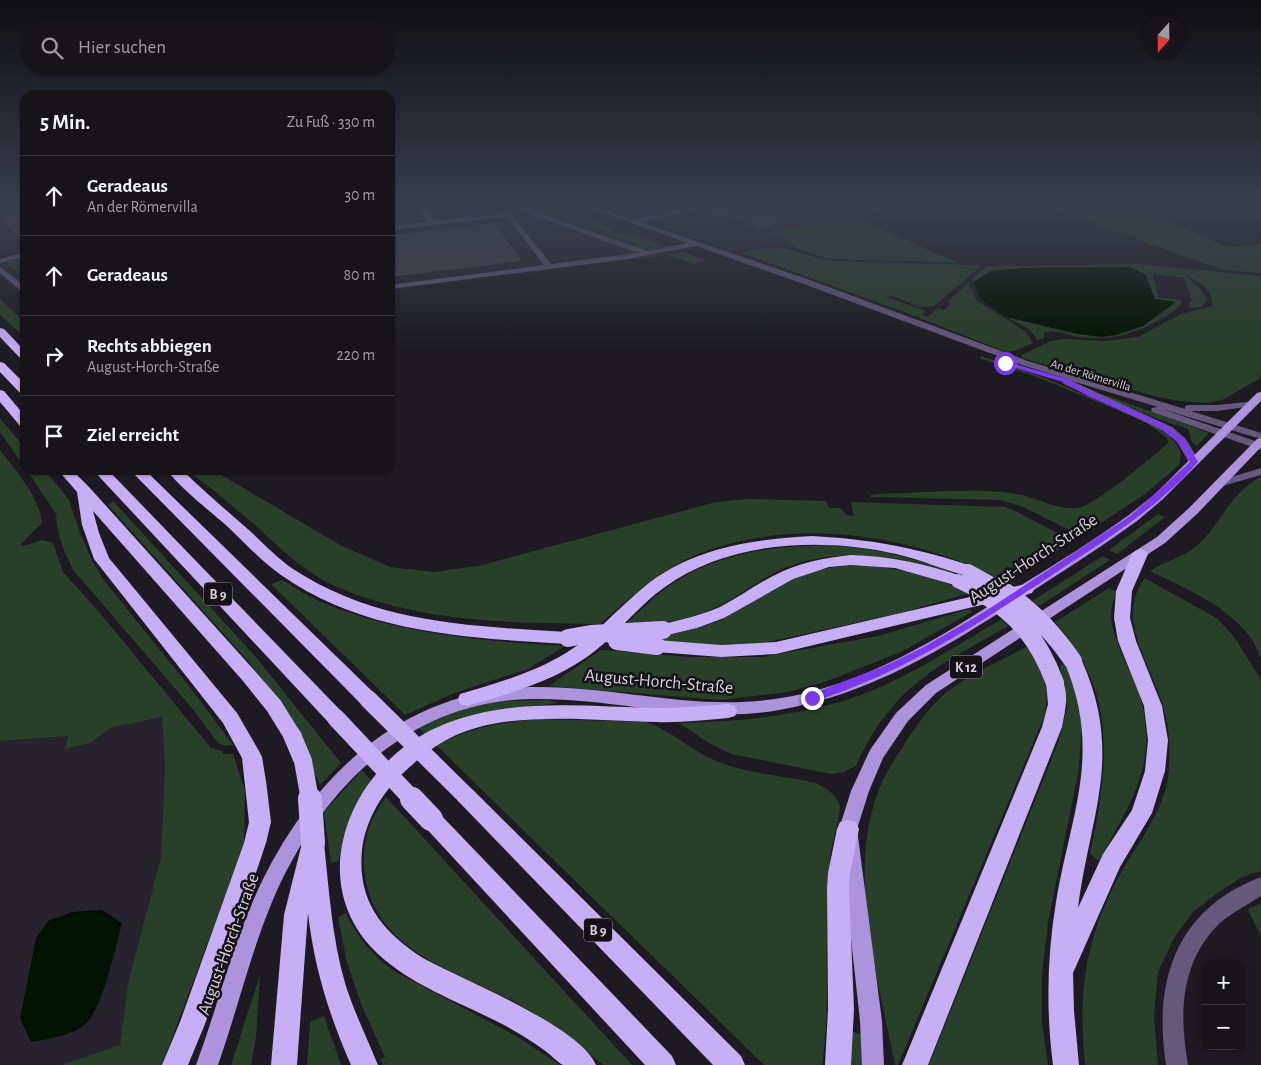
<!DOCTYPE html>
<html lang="de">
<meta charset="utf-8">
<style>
body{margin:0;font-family:"Alegreya Sans",sans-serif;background:#232126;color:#f1f3f6}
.controls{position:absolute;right:15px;bottom:15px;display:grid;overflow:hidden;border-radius:10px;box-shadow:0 1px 4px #0004}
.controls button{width:45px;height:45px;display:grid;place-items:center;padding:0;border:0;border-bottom:1px solid #353338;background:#161419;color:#f1f3f6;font:25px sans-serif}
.compass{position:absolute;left:1141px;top:15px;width:45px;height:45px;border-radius:50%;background:#161419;box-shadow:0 1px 4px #0004;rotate:200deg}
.stop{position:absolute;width:15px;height:15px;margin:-11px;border:4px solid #7c3aed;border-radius:50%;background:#fff}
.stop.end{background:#7c3aed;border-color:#fff;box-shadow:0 1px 5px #0008}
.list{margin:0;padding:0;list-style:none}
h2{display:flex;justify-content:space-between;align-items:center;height:65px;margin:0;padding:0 20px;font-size:21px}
h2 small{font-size:16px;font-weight:400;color:#9e9ea2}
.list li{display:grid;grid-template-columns:32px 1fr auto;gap:15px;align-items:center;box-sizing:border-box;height:80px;padding:0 20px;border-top:1px solid #353338}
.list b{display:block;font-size:19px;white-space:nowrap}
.list p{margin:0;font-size:16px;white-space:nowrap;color:#9e9ea2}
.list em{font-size:16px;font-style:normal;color:#9e9ea2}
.icon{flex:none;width:28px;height:28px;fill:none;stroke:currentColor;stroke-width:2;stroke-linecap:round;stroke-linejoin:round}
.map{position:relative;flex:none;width:1261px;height:1065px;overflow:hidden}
.search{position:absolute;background:#161419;box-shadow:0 1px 4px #0004;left:20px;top:20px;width:375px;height:55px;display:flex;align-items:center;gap:12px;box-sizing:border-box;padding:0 18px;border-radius:28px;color:#9e9ea2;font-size:19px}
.panel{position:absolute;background:#161419;box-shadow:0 1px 4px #0004;left:20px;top:90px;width:375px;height:385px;border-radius:15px}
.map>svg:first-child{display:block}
</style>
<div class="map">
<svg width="1261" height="1065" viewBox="0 0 1261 1065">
<rect width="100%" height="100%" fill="#1d1b21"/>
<!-- built -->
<path fill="#26232e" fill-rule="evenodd" d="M0,203H25V251L4,255L0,252Z
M390,203H404L414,223H417L408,203H432L442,220L435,221L452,219L445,220L436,203L462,205L469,217L463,218L479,216L473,217L466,207L473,205L463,203H521L554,215L567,211L546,203L599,222L619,234L647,238L683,252L390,290V227L396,225L390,226ZM573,213L608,228L615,233L639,237L665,246L645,249L641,245L562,217L555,218Z
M587,203H593L620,213L612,207L618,205L613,203H922L771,233L798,248L769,246L730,252Z
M25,252L4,261L25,279V298L0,276V259Z
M162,717L165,765L161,857L128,983L120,1045L61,1065H0V741L69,736L66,749L91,743L109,728Z"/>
<!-- green -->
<path fill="#283f28" d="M521,203H545L569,212L551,217L549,216L554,214Z
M1036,203H1122L1228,247L1261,244V273L1223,270Z
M573,213L599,222L615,233L639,237L666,246C655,249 646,251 635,247L640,245L562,217L554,218Z
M852,217L959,263L828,259L795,248L797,247L771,233Z
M784,248L818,258L836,261L979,265L980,267L934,306L919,307L893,296L886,297L926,311L922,315L927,317L938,308L944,310L951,303L947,302L968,283L977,301L1025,331L1033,343L1014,351L1006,352L915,316L741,253L756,249Z
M683,252L705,260L695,264L666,255L390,291Z
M25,255V279L4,261Z
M1139,264L1261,276V375L1259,379L1222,400L1207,403L1178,401L1154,396L1022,358L1021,355L1051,341L1062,339L1107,341L1138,337L1181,314L1212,306C1214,290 1199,281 1186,276L1198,286L1207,299L1202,307L1189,308L1190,301H1192L1184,278L1153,274L1159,297L1181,300L1182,302C1176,311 1166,316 1157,321C1131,336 1108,340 1078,337C1067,335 1055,328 1044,333V338L1037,340L1030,330L1007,317L1078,334L1143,326L1175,302L1155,299L1145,274L1129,267L1023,268L991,271L973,282L972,279L985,267L990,266Z
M0,299L25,322V337L0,315Z
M981,356L1038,375L1149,422L1168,434L1177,445L1181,454L1179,465L1145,494L1081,536L1023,507L1001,500L870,497L871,495L877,494C921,493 967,488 1011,493C1031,495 1058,511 1078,508C1095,505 1153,457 1168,443L1167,438L1144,421L1037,377L982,359L980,358Z
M1096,393L1111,397L1209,433L1197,446L1192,442L1188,429L1158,419Z
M0,418L25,448V468L0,432Z
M0,450C16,471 39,496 42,523L21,544L23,546L43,540L53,543L63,572L100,613L211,748L222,751L223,754H233L245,791L244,845L162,1065H61L120,1045L128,983L161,857L165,765L162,717L110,728L91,743L65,749L68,736L0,741Z
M27,470H45L69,500L79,530L92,561L103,579L193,691L233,745L225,746L218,743L191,707L74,571C65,555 56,532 56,514Z
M187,470H213L340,545L390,567L434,572L478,566L716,502L748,499L826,501L829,508H841L846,515L854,516L851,502L1004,507L1013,510L1073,541L1005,582C911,533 784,513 685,560C652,576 627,601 600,624C525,623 451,623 379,602C356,595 333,587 313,574C292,560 273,542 255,525C233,506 211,488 187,470Z
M1261,477V658C1257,650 1254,641 1248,634C1224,604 1184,588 1150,571C1164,561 1185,557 1198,545C1220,525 1233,489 1261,477Z
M113,501L255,656L341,763L320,785L296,733L270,689L248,661L108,505Z
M1158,514L1165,517L1117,554L1109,550Z
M830,545C877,548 920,560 965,575L962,578C903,561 852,544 790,566C765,575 744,593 721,605C690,621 658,624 624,626C640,611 655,595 673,583C720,552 775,546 830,545Z
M1103,556L1110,560L1039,606L1032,601Z
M851,565C893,566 932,575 970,593L900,613L763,643L713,645L658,641L661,636L694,629L722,620L782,583L815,570Z
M1145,578L1218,619L1235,638L1261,680V871L1242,877L1219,892L1193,912L1174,938L1158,972L1154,1016L1158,1065H1085C1078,996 1084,944 1116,882C1132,850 1164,813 1168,777C1171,752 1170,731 1163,706C1152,666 1114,618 1145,578Z
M282,580C294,587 306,595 319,601C396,634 482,641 565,646L528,669L454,693L405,715L271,584Z
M1109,588L1116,592C1114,601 1110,609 1111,618C1114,642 1128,665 1136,686C1143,701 1145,718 1146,734C1149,781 1119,822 1099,861L1090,854C1108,768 1119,693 1055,622Z
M969,609L972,612L901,652L825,682L787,692L720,700L549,686L601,650L691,657H762L878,636Z
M1002,619L1008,626C938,666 891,687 856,766L844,772L831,774L732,754L712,745L679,723C734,722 787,717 840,702C898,685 950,649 1002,619Z
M1030,645C1042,672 1051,686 1044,717L898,1065H895C879,981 847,878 877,795C883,778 892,763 902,748C914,728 929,707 947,692C972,673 1002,660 1030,645Z
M1065,662L1073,679L1082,721L1079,768L1048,923L1042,974V1022L1048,1065H929L1058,743L1067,708L1060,666Z
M548,700L558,703L493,711L426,736L419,728C437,720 455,711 474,706C498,700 523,701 548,700Z
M542,719L647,722C671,731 689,749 714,760C745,773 783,776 816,783C826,788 837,794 840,806C841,814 831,847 830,859C822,927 832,996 822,1065H764L436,745C471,727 504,722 542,719Z
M362,770L373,783C351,809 344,828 339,861L331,863L324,812Z
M386,797L632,1065H603C577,1042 550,1022 520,1005C458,970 371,953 364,868C362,841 370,818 386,797Z
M1261,903V937L1248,909Z
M346,913C358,938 372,955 394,971L518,1037L560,1065H383L380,1060L385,1057L361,1004L346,959L338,917Z
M260,975L256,1037L251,1065H231Z
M324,1016L341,1065H307L310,1022Z
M850,1031L863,1035V1065H848Z"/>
<!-- water -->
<path fill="#001200" d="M1129,267L1145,274L1155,299L1176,302L1143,326L1116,335L1102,337L1078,334L1007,317L981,300L973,282L991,271L1023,268Z
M102,910L122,923C115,949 103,1011 83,1026C70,1036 47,1039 31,1042L20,1018L36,938L48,921L72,912Z"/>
<!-- building -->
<path fill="#444248" d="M8,203H25V242L0,219V212L15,209Z
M624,203H663V204L648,209H639Z
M734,203L749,211L718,217L702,209Z
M807,203H818L829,206L824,209Z
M750,212L769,217L775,215L793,220L780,225L775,224L762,230L753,228L756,226L731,219Z
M494,223L522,261L390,277V235Z"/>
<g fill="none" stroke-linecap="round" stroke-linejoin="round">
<!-- minor-tunnel -->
<path stroke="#39373c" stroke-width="8" stroke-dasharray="8 4" stroke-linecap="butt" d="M17,203L25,210"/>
<!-- minor -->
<path fill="#64587b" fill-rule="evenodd" d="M418,203H424L433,221L504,214L502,210L507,209L551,264L638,253L513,208L470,203L516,205L647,251L688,243L575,203H586L633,220L711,203H725L640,222L807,279L1028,361L1185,409V406L1189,405H1217L1257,401L1258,403L1253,406L1217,411H1191L1261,433V439L1162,409L1261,443V450L1152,412L1151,410L1152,408L1158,407L1072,381L1172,427L1185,438L1200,462L1198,464H1190L1177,442L1164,431L1064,384L1062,382L1067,379L1022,365L801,283L696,246L628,259L390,289V285L544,265L507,217L390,230V226L427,222Z
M744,203H753L761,208L756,209Z
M25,252V256L0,263V259Z
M0,267L25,286V290H20L0,273Z
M1261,468V475L1219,487L1213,484L1215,482Z
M1261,877V896C1247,905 1231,913 1219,924C1180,963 1179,1014 1188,1065H1166C1153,981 1176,909 1261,877Z"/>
<!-- major -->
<path fill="#ac93dc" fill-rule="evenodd" d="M1261,392V401L1163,499L1137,521C1104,545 1069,567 1034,590C955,642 874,694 779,710C696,725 614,697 531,699C406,701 318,793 272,902C250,955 237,1011 218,1065H196C216,1011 230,954 253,901C304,784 396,691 530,687C612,685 693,711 775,699C867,686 947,633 1023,584C1059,562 1094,540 1129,515L1155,494L1257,393Z
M1261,438V447L1197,514L1165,543L936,693L908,721L883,758L869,791L857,829L882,1021L884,1065H862L860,1021L839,829L851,791L870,750L896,713L926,685L1157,537L1189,508L1257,439Z"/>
<!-- highway -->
<path fill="#c6aff5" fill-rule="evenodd" d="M0,328L4,329L25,351V360L21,359L0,337Z
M0,362L4,363L25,384V395L21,394L0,372Z
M0,390L4,391L25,416V428L21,427L0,402Z
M58,470H72L89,487L255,671L281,701L302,735L299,740L292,743L285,740L267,711L243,681L93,511L99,533L109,558L237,713L259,751L262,757L266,781L271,822L266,843L205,1024L188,1065H162L180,1022L244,843L249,822L242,758L223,723L94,559L82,525L77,492Z
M93,470H108L343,713L346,718L343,723L336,725L329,723Z
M130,470H145L375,694L377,699L375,704L368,706L361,704Z
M167,470H182C204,491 227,511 250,531C264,544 277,558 293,569C377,624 471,626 568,632L574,634L577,638L574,642L568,644C469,638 365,634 281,575C262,562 245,543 228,527C210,511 181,489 167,470Z
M812,536C870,539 919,548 974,567L976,571L974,575L968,576C943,570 920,559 896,554C821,537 729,541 665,587C639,605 620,631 595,651C558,680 512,693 467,706L460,704L458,699L460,694C497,683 533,673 566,653C596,635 618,608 644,587C691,548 754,539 812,536Z
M1140,549L1145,551L1148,554L1132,591L1130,618L1136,641L1162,706L1168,740L1165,771L1152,813L1120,867L1073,973L1074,1011L1079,1065H1053C1046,1011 1047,956 1056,902C1071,812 1103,753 1064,661L1067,656L1073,655L1079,656L1082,661C1124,756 1090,814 1078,908L1103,854L1132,810L1145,771L1148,740L1144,706L1118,641L1114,618L1116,591L1132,554L1135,551Z
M851,555C890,556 926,564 964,577L966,581L964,585L958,586L895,568L851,565L829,567L793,579L724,618L697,628L663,636L657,634L654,630L657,626C678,620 699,616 720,607C738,598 755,585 773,576C797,563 823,558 851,555Z
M1026,584L1032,585L1034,589L1032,593L776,654L721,657L657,652L651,650L648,646L651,642L657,640L721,645L776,642Z
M1055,676L1061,678C1070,693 1065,711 1062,727L928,1065H902L1042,727L1048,704L1046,683L1049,678Z
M728,704L735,706L737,711L735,716L728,718C704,720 680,723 656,722C594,721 507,709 450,738C430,748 415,762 399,777C380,796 365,823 362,850C357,901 382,932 423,958C463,980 580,1026 596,1065C589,1065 569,1065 563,1065C557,1062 550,1054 544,1050C529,1039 514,1030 498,1022C455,1000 405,983 371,947C303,873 356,762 438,727C508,696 584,707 658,708C681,708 705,706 728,704Z
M465,786L472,789L741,1056L745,1065H713L458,801L455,795L458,789Z
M431,810L439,813L672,1056L676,1065H645L423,825L420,819L423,813Z
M848,820L856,822L859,829L850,873L849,889L854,1009L851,1065H825L828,1009L827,889L828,873L837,829L840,822Z
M313,833L321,836L324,843C329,890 332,938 345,983C354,1012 367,1038 378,1065H351C329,1015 314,967 308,913L297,1065H271L284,915L302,843L305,836Z"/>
<!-- highway-bridge-far2 -->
<path stroke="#c6aff5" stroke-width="14" d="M968,571L1006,592
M958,581L980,592"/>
<!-- highway-bridge-far1 -->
<path stroke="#c6aff5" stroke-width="18" d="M978,591C1018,614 1039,640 1055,683
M1004,591C1032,610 1054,633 1073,661
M568,638L591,634L663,630
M617,641L657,646
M368,699L465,795
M336,718L413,800
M292,735L303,761L310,800"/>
<!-- highway-bridge -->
<path stroke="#c6aff5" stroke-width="24" d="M310,799L313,843
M412,799L431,819"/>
</g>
<!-- sky -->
<linearGradient id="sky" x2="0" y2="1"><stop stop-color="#100f12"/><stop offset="0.58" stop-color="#3a3f4e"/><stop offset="1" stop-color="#3a3f4e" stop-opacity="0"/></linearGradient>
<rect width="1261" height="353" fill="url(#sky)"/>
<!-- route -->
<path fill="#7c3aed" d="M1005,361L1067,379L1092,393L1163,423L1184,439L1198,462C1159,507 1107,539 1058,571C980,623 903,673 812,702L809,700V695L889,664L922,648L981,614L1130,516L1190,462L1178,442L1158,426L1088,396L1063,382L1003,364Z"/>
<g text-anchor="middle" stroke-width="5" stroke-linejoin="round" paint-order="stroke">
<!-- far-street labels -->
<g font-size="12" fill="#d5d3d7" stroke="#141218">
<text transform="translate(1091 375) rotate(17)" y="4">An der Römervilla</text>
</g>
<!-- shield labels -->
<g fill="#141218" stroke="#9b999e" stroke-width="1">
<rect x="204" y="582.5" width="28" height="23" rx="4"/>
<rect x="950" y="655.5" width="32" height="23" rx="4"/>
<rect x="584" y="918.5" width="28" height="23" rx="4"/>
</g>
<g font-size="14" font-weight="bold" fill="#d5d3d7">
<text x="218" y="599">B 9</text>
<text x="966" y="672">K 12</text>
<text x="598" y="935">B 9</text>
</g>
<!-- near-street labels -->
<g font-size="18" fill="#d5d3d7" stroke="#141218">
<text transform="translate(1033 558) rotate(-33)" y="6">August-Horch-Straße</text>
<text transform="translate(659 681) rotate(5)" y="6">August-Horch-Straße</text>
<text transform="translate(228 944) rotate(-70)" y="6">August-Horch-Straße</text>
</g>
</g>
</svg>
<div class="controls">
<button>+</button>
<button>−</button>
</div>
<svg class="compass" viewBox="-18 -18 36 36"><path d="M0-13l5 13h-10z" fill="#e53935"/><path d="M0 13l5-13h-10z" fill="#9e9ea2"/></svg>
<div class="stop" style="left:1005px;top:363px"></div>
<div class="stop end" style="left:812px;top:698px"></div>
<div class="search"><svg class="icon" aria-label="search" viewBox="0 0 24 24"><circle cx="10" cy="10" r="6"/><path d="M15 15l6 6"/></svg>Hier suchen</div>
<section class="panel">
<h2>5 Min.<small>Zu Fuß · 330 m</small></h2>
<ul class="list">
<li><svg class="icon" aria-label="ahead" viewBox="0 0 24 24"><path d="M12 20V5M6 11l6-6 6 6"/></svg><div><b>Geradeaus</b><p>An der Römervilla</p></div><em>30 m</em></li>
<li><svg class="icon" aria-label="ahead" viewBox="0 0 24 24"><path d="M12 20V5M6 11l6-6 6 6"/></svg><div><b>Geradeaus</b></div><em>80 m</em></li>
<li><svg class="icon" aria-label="right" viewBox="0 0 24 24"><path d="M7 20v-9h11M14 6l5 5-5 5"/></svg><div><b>Rechts abbiegen</b><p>August-Horch-Straße</p></div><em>220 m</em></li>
<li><svg class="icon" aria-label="arrive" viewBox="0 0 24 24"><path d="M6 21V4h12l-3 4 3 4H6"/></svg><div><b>Ziel erreicht</b></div></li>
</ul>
</section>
</div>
